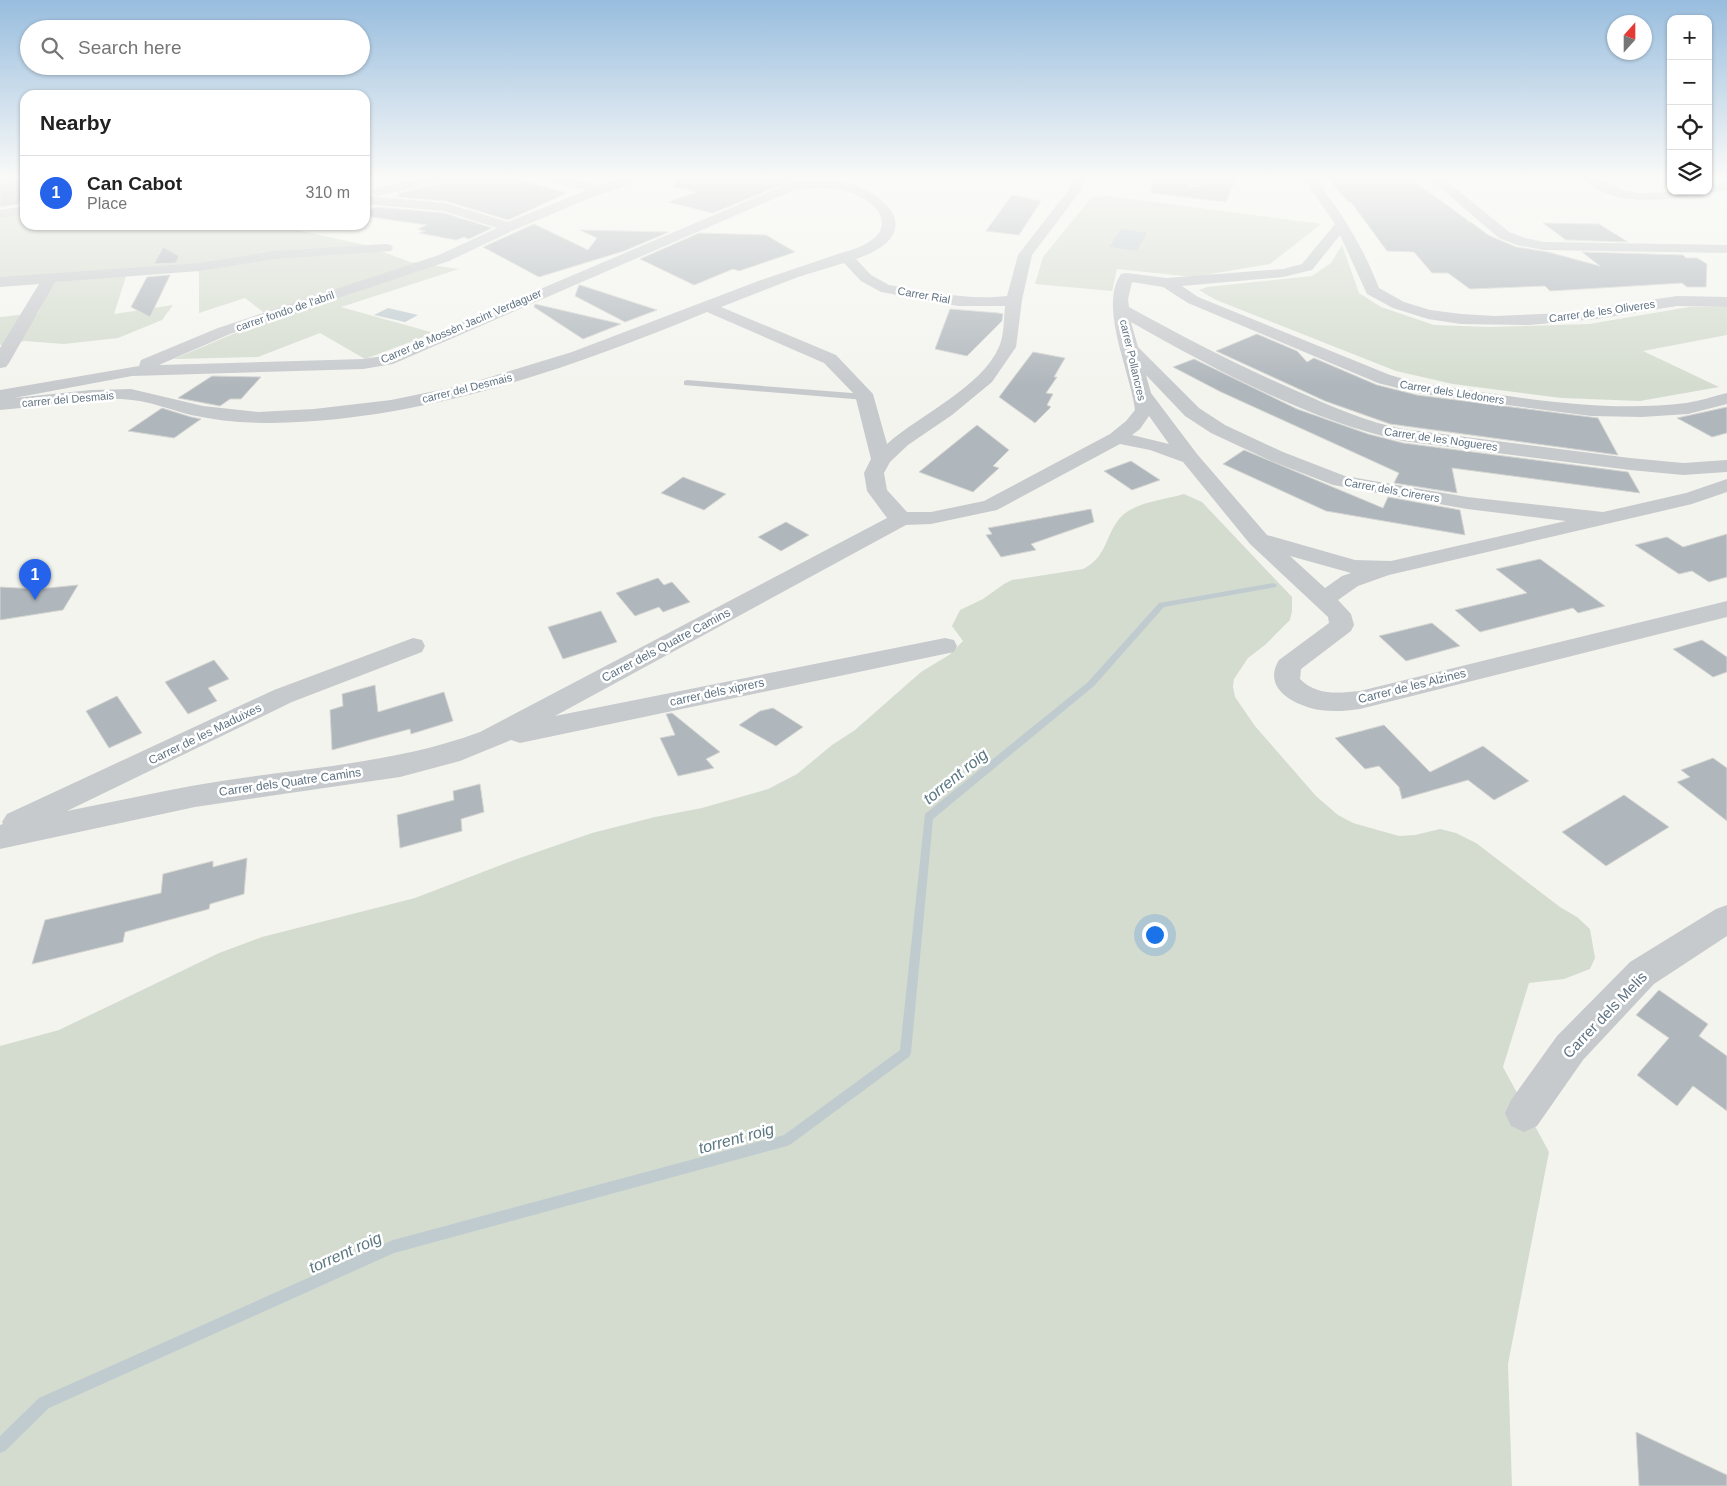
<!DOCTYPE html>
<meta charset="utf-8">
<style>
body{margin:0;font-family:Arial,sans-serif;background:#f6f6f6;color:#222}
.controls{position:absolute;right:15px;top:15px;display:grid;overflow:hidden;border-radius:10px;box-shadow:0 1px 4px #0004}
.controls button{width:45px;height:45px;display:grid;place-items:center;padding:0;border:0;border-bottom:1px solid #e0e0e0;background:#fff;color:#222;font:25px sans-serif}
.compass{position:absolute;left:1607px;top:15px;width:45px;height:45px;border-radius:50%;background:#fff;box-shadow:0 1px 4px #0004;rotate:21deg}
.you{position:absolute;left:1154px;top:934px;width:18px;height:18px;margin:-12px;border:4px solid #fff;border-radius:50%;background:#1a73e8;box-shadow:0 0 0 8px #1a73e833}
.badge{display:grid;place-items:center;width:32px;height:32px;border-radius:50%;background:#2563eb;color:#fff;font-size:16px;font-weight:700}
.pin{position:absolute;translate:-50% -41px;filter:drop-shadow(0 1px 2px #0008)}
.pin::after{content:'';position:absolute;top:26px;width:18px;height:15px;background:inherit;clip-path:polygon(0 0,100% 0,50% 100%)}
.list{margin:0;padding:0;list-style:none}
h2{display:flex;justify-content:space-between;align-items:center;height:65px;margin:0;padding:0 20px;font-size:21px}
h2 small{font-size:16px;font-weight:400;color:#767676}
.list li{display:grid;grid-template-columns:32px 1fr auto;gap:15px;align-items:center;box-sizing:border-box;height:75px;padding:0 20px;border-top:1px solid #e0e0e0}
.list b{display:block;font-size:19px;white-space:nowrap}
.list p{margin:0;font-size:16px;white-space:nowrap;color:#767676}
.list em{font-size:16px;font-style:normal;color:#767676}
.icon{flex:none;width:28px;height:28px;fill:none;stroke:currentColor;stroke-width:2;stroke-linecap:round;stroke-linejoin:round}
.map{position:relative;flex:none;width:1727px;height:1486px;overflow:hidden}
.search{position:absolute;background:#fff;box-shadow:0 1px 4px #0004;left:20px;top:20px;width:350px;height:55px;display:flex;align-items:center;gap:12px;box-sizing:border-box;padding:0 18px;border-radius:28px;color:#767676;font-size:19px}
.panel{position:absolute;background:#fff;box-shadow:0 1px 4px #0004;left:20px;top:90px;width:350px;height:140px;border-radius:15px}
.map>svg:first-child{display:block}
</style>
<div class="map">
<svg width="1727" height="1486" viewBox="0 0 1727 1486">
<rect width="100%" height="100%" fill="#f4f4ef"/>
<!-- green -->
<path fill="#d4dccf" d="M1107,196L1321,224L1270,264L1193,277L1117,269L1112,291L1035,284L1043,257L1091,198Z
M25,214V225H275L365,245L410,262L459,269L341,307L434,333L365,359L320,333L258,357L174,359L271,318L245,298L199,313V264L128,270L114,314L173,305L162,320L118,338L64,344L25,341L0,345V317L38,313L56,275L0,280V217Z
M1342,245L1359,293L1381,307L1434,325L1489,327L1589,324L1689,307H1727V335L1643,351L1719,387L1640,401L1561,398L1453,384L1396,371L1216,300L1199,290L1207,287L1312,276L1331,263Z
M1184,494L1202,502L1292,597V611L1290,620L1265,645L1248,658L1234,679L1233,687L1235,697L1255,726L1316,796L1338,815L1353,823L1399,836L1415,835L1440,829L1456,833L1476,843L1560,907L1577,917L1590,929L1595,958L1590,969L1564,979L1529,983L1503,1067L1549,1152L1508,1364L1512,1486H0V1046L59,1030L219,953L262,937L415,898L514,860L592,833L655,817L702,808L768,789L797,774L832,745L855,730L921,672L949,655L963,641L952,626L960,610L983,599L1004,584L1012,580L1083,569C1106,558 1105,537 1119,519C1133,502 1164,500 1184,494Z"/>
<!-- water -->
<path fill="#c0cbd0" d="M1121,229L1147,233L1137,251L1109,247Z
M388,308L418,315L405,322L374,315Z"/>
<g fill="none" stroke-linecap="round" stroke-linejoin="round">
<!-- stream -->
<path fill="#c0cbd0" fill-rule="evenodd" d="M1273,583L1277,585L1276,587L1164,607L1094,686L933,819L911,1053L909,1057L791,1144L787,1146L394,1253L49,1408L5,1451L0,1453V1436L39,1398L393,1240L784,1135L900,1050L925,814L1088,682L1159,603Z"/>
</g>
<!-- building -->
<path fill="#b0b7bc" stroke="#d5d5d2" d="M0,178H25V187L19,204L0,207Z
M447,178H514L567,193L508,220L446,201L397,197L400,195L398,193L443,183Z
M675,178H798L713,213L668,202L696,192L674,187Z
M1152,178H1188L1191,187L1201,186L1204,178H1236L1226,202L1151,193Z
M1328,178H1410L1470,222H1467H1471L1488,235L1516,247L1548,252L1600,266L1582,252L1683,255L1686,258H1697L1707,264L1706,287H1687L1682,283L1550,291L1545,286L1470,289L1448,273H1432L1414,252L1387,251L1351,202H1348Z
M1012,195L1041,201L1019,235L986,231Z
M376,207L444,213L492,228L469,239L464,237L456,240L419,233L425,231L418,229L427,225L365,216V212Z
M1543,223L1599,224L1628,242L1566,240Z
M534,224L588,250L597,238L580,230L669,232L624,251L539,277L483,247Z
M699,233L766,235L795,252L739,271L733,269L694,285L640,259Z
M163,247L179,256L176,263L154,264Z
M170,275L150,317L131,307L147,277Z
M579,285H580L657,310L625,322L575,296Z
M535,304L621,324L583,339L534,307Z
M950,309L998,313L1003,314L1002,321L967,356L935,349Z
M1257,334L1297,351L1307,362L1314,358L1377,385L1417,395L1598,418L1618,455L1390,424L1325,401L1216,351Z
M1033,352L1065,358L1054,377H1057L1046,393L1053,394L1047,405L1051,407L1035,423L999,397Z
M1194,359L1297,409L1368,434L1403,443L1628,472L1640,493L1452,468L1457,493L1394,483L1399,473L1221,392L1173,367Z
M212,376L261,377L241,399H230L220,406L178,398Z
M1727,407V433L1712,437L1677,418Z
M162,408L191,417L201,419L174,438L128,431Z
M977,425L1009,450L993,466L999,468L973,492L919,472Z
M1244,450L1383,508L1388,497L1460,510L1465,535L1326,511L1223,464Z
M1131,461L1160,480L1132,490L1104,471Z
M683,477L726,494L704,510L661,493Z
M1091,509L1094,522L1031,544L1036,550L1001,557L986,535L992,534L988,528Z
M786,522L809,535L781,551L758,537Z
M1727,534V577L1709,582L1692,571L1679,574L1635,545L1667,537L1683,547Z
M1540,559L1605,606L1578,613L1573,608L1480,632L1455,610L1527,593L1496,569Z
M658,578L664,585L672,582L690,602L663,612L659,607L635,616L616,593Z
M78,585L63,610L0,620V587L38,589Z
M601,611L617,642L563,659L548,627Z
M1432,623L1460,646L1406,661L1379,636Z
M1702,640L1727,657V672L1713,677L1673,649Z
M214,660L229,679L208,688L217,701L188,714L165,682Z
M375,685L378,712L444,692L453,721L411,734L410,729L332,750L330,710L343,706L342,694Z
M117,696L142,733L109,748L86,711Z
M773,708L803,727L776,746L739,725L760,711Z
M672,713L720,752L706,759L714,768L678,776L660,738L675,735L666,714Z
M1384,725L1430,772L1483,746L1529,781L1494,800L1468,780L1402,799L1399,787L1379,766L1365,769L1335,738Z
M1713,758L1727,768V821L1677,782L1690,777L1681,770Z
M480,784L484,812L461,819L462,831L400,848L397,815L454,800L453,791Z
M1624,795L1669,827L1606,866L1562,832Z
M247,858L244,894L210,904L209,909L125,932L123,942L32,964L45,920L161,893L163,874L213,861V867Z
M1659,990L1708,1024L1699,1036L1727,1056V1111L1693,1086L1677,1106L1637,1075L1669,1038L1636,1015Z
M1636,1432L1727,1475V1486H1639Z"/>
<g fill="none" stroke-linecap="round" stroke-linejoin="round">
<!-- lane -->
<path fill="#c7cacd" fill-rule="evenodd" d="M687,380L865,394L870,397L865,400L684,385V381Z"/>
<!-- street -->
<path fill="#c7cacd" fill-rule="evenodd" d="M421,178H445L443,181L377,196L371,192L373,189Z
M541,178C561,178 580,177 598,186L621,178H640L638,181L585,200L514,230L449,261L230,334L159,365L363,359L383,356L787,184C802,180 821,178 837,181C891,191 927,235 856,259L871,275L889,285C929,291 966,301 1007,296L1018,255L1070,188L1073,178H1085L1082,189L1032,255L1022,300L1016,347L992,382L952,415L908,445L890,462L884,473L887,490L907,512H931L984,501L1110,434L1126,421L1135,410C1131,373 1098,306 1121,274L1126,273L1167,278L1283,269L1302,264L1335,224L1303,178H1315C1343,215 1362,245 1379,288L1404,302L1430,310L1461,314L1495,316L1563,313L1677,296L1727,297V307L1677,306L1596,319L1529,325L1461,324L1428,319L1393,308L1367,294L1340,235L1312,270L1283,277L1182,286L1198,297L1390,375L1418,383C1506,395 1598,414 1686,403C1700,401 1714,396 1727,393V404L1688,414L1642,417L1591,416L1417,393L1378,383L1188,303L1163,287L1132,282L1128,299L1129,307C1185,338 1241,367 1299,392C1333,407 1367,422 1403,429L1630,458L1683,463L1727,460V472L1683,475L1630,470L1403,441C1310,421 1214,369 1131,322L1138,347L1199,408L1225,425L1283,452L1345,476L1467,497L1603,512L1686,493L1727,479V492L1692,504L1389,575L1358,586L1338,600L1351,614L1354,625L1351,631L1301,669L1300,679C1317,696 1338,693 1360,691L1727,601V617L1360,709C1347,711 1333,712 1320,710C1296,706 1261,689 1279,660L1329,623L1328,617L1250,544L1183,462L1150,450L1120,444L997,510L931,524L906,525L555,716L945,638L954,640L957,646L954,652L520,743L511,740L460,761L400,777L195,807L0,849V825L3,824L2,822L7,814L274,690L413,638L422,640L425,646L422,652L292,702L67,811C123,800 178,787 235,779C317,767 402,761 480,732L887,518L867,491L864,473L871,459L855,395L824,363L707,312C569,369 424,420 273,423C245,423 218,421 191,415C171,410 152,402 132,400C89,395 43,407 0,410V390L139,366L141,360L218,328L439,255L497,228L444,211L365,204V196L445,203L508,222L587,190L543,181ZM820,188C874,187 917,234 841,253L761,280L572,352L464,385L391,400L314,409L258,412L203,406L131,389L91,390L14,398L132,376L363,369L393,364L794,190ZM844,263L861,281L881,292L958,306H1005C1004,318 1004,336 999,347C981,388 919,415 887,444L873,394L836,355L721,307L798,277ZM1146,375L1185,416L1211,433L1269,460L1333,485L1467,509L1566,521L1391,561L1355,560L1267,535L1197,454L1151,393ZM1149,416L1169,444L1132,435L1140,429ZM1290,556L1351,573L1342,576L1325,588Z
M1190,178H1202L1199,185H1191Z
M1429,178H1443L1509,232L1525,238L1544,242L1727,245V253L1544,250L1517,245L1499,238Z
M1583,178H1598L1620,189L1638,193L1697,191L1695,194C1663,202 1608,206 1583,178Z
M1727,182V190L1708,193L1703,191H1708V185Z
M25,206V214L0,218V210Z
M386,244L391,245L393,248L391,251L275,259L199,271L55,282L9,363L6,367L0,368V348L39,284L0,287V277L199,263L275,251Z
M1727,905V936L1654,984L1583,1060L1537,1126L1524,1132L1511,1126L1505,1113L1511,1100L1557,1036L1630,962L1716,909Z"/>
</g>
<!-- sky -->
<linearGradient id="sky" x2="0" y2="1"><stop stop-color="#98bdde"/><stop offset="0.46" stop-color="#fafaf8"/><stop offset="1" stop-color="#fafaf8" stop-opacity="0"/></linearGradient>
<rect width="1727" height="386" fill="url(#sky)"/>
<g text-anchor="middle" stroke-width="5" stroke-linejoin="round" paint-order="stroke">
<!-- far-street labels -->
<g font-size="11" fill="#607383" stroke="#fff">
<text transform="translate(924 295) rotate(10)" y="4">Carrer Rial</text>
<text transform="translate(285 311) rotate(-19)" y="4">carrer fondo de l'abril</text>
<text transform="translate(1602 311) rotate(-8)" y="4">Carrer de les Oliveres</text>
<text transform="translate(461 326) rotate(-23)" y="4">Carrer de Mossèn Jacint Verdaguer</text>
<text transform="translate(1133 360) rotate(77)" y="4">carrer Pollancres</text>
<text transform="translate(467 388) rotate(-14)" y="4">carrer del Desmais</text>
<text transform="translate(1452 392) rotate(9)" y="4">Carrer dels Lledoners</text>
<text transform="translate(68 399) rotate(-5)" y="4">carrer del Desmais</text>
<text transform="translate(1441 439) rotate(8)" y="4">Carrer de les Nogueres</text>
<text transform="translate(1392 490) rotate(10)" y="4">Carrer dels Cirerers</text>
</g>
<!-- street labels -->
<g font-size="12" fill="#607383" stroke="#fff">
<text transform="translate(666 645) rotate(-28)" y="4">Carrer dels Quatre Camins</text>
<text transform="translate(1412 686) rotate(-14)" y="4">Carrer de les Alzines</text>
<text transform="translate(717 692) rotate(-12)" y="4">carrer dels xiprers</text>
<text transform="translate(205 734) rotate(-26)" y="4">Carrer de les Maduixes</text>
<text transform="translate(290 782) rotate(-8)" y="4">Carrer dels Quatre Camins</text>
</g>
<!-- near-street labels -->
<g font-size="15" fill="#607383" stroke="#fff">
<text transform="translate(1605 1015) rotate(-46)" y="5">Carrer dels Melis</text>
</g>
<!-- near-water labels -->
<g font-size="16" font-style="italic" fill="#5b7781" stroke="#fff">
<text transform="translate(955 776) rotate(-39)" y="6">torrent roig</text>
<text transform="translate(736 1138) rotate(-15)" y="6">torrent roig</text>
<text transform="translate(345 1252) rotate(-24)" y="6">torrent roig</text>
</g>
</g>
</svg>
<div class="controls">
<button>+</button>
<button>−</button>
<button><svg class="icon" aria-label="locate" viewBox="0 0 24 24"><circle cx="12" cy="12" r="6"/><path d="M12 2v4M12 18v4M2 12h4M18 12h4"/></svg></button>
<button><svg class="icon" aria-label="layers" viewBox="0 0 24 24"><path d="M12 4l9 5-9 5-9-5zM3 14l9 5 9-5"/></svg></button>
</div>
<svg class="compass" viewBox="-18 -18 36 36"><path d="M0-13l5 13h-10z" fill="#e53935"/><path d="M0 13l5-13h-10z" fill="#767676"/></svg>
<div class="you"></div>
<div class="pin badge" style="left:35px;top:600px">1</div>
<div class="search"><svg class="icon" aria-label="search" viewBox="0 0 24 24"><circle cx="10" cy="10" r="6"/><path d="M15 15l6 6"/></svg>Search here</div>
<section class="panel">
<h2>Nearby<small></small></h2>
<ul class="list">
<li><span class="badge">1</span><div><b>Can Cabot</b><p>Place</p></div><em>310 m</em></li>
</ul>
</section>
</div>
